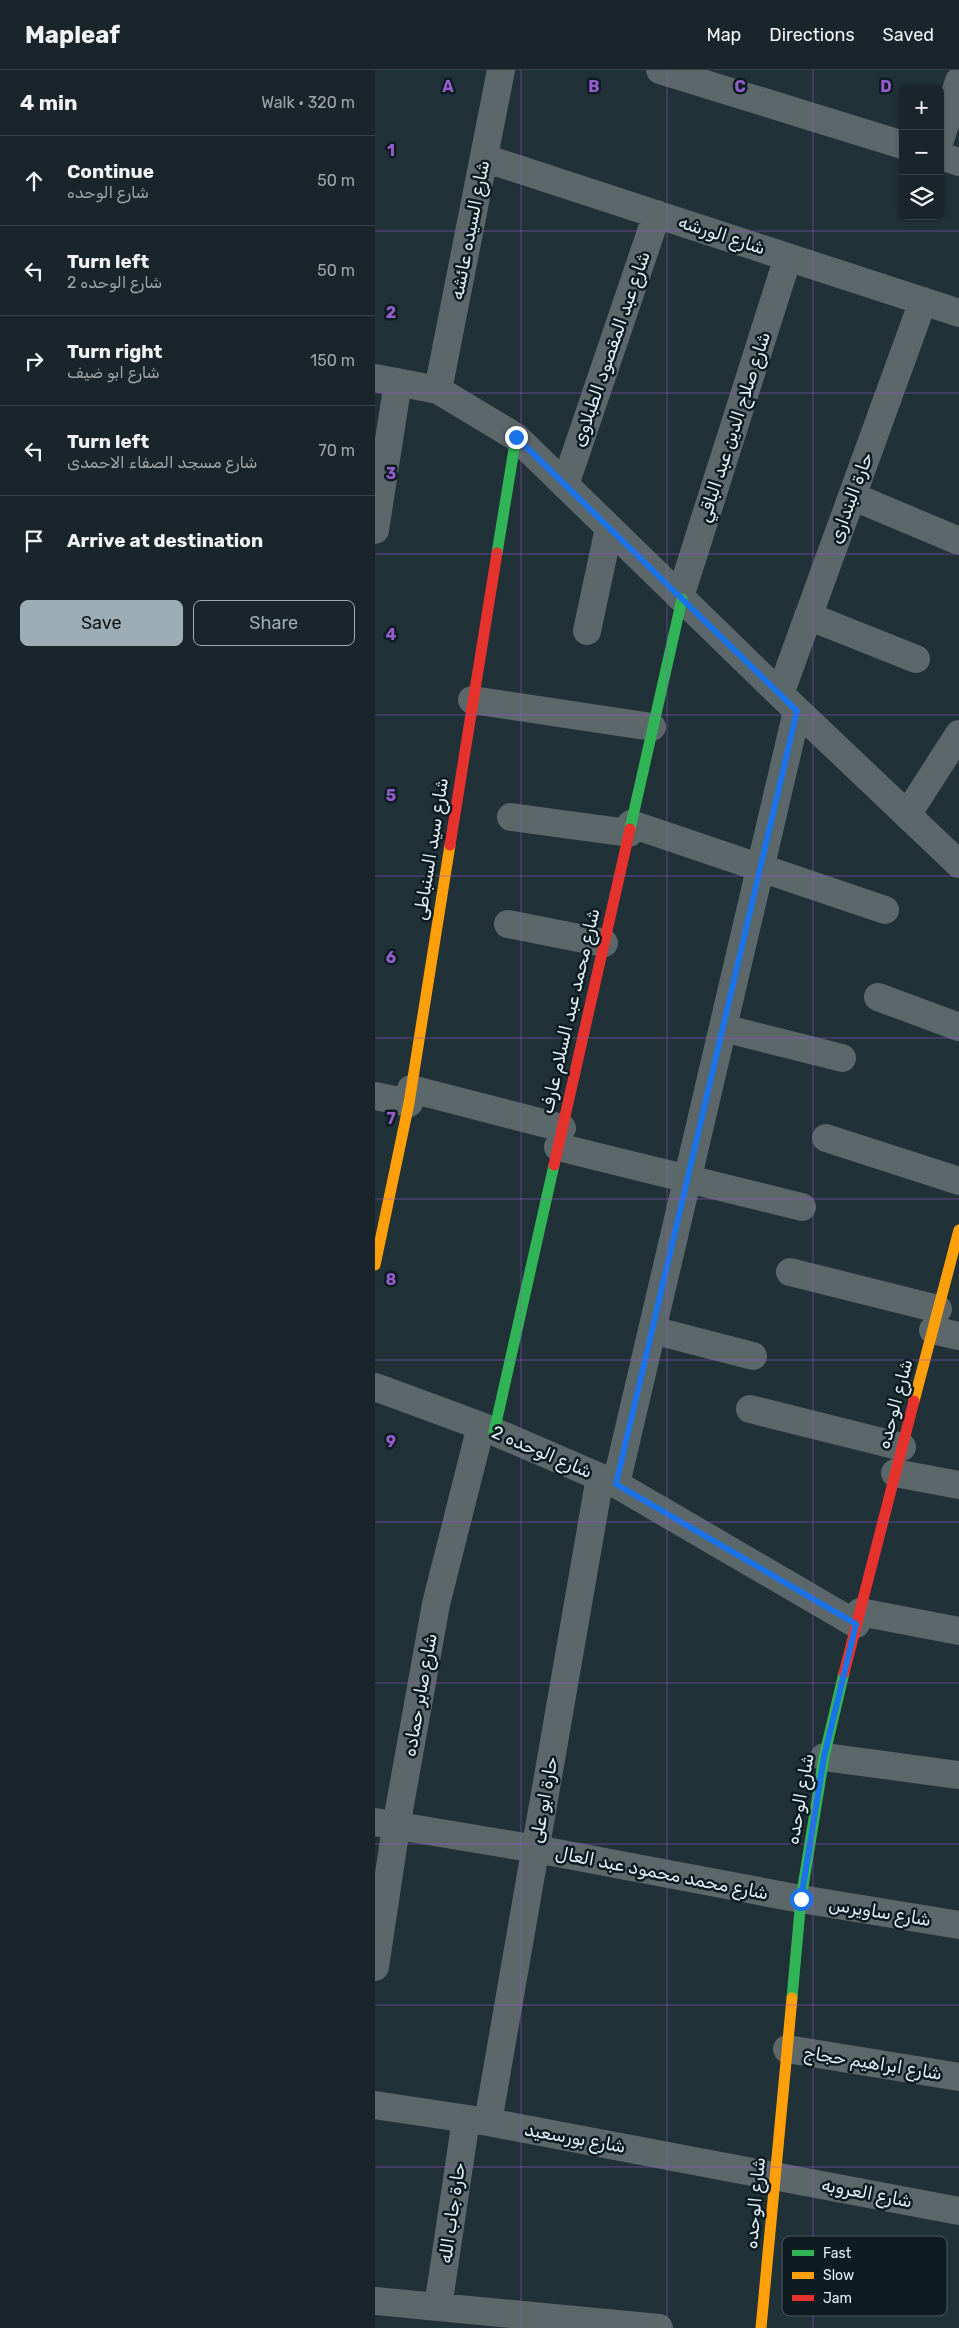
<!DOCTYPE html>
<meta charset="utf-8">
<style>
body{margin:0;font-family:Rubik,Vazirmatn,sans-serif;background:#222d32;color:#f1f3f6}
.controls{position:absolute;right:15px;top:15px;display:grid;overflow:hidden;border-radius:8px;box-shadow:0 1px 4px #0004}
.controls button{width:45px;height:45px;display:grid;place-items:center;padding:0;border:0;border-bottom:1px solid #374247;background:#19252a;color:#f1f3f6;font:25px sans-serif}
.stop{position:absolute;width:15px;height:15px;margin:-11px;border:4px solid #1a73e8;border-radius:50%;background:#fff}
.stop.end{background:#1a73e8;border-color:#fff;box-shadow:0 1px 5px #0008}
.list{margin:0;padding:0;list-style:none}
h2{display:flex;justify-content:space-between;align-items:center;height:65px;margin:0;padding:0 20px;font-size:21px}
h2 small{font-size:16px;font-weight:400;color:#9fa5a8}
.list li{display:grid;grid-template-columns:32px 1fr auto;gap:15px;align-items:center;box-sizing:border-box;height:90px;padding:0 20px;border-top:1px solid #374247}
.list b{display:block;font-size:19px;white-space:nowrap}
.list p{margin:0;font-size:16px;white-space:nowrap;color:#9fa5a8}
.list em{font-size:16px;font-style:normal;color:#9fa5a8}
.actions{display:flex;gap:10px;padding:15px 20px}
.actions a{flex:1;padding:11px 0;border:1px solid #9dadb5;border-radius:8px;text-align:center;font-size:18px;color:#9dadb5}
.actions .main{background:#9dadb5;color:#111}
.icon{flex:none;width:28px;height:28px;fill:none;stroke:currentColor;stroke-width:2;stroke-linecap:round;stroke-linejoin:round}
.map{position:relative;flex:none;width:584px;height:2258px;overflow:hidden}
header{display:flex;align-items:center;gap:30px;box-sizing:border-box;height:70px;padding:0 25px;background:#19252a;border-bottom:1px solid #374247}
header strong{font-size:24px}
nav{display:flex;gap:28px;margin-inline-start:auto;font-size:18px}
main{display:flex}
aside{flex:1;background:#19252a}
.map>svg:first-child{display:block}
</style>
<header>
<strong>Mapleaf</strong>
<nav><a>Map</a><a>Directions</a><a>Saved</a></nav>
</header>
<main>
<aside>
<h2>4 min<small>Walk · 320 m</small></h2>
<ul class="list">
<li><svg class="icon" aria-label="ahead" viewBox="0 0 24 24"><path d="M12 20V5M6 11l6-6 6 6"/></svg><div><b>Continue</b><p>شارع الوحده</p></div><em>50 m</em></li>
<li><svg class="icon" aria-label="left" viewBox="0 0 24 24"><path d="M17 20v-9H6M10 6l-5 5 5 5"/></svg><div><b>Turn left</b><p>شارع الوحده 2</p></div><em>50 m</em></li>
<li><svg class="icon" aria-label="right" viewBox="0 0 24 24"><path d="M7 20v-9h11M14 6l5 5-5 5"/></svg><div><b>Turn right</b><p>شارع ابو ضيف</p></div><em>150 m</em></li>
<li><svg class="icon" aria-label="left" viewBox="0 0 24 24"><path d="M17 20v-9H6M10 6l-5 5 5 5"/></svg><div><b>Turn left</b><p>شارع مسجد الصفاء الاحمدى</p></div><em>70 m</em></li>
<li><svg class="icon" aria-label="arrive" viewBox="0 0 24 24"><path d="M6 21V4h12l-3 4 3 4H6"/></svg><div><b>Arrive at destination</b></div></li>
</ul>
<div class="actions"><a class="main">Save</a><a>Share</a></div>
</aside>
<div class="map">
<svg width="584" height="2258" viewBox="0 0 584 2258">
<rect width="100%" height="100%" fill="#213138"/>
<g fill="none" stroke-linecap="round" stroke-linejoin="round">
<!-- street -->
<path stroke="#5c676a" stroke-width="28" d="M285,0L528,75
M565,70L584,11
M565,86L584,92
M109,88L584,243
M0,308L63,320L141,367L405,624L584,794
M63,320L126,0
M190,415L282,144
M477,426L584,471
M0,460L23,312
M305,527L413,187
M433,546L541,589
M212,561L234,458
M405,624L548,231
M97,630L277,657
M532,745L584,664
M136,747L254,763
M256,754L510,840
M133,854L229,873
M503,927L584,957
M348,958L467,988
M36,1019L187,1058
M0,1026L34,1033
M451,1068L584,1111
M183,1077L427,1137
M415,1202L563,1239
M277,1260L378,1286
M558,1260L584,1266
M0,1317L106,1356L241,1414L481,1554
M375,1339L527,1377
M520,1403L584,1415
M241,1414L422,641
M485,1542L584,1561
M449,1687L584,1705
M0,1752L161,1779L426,1829L584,1855
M0,1897L21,1757L61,1534L106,1356
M412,1979L584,2007
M0,2035L113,2052L584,2141
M113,2052L225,1407
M0,2231L284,2258
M63,2237L91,2049"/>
<!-- fast -->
<path stroke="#30b455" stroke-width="11" d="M122,483L141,367
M255,759L307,529
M119,1362L179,1095
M417,1928L426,1829L449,1687L469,1603"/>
<!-- slow -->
<path stroke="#ff9f0a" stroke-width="11" d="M0,1195L34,1033L75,775
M539,1331L584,1160
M386,2258L417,1928"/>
<!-- jam -->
<path stroke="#e5322d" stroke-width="11" d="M75,775L122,483
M179,1095L255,759
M469,1603L539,1331"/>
</g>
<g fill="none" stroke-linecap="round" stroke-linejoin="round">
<!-- route -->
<path stroke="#1a73e8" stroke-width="6" d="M141,367L422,641L241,1414L481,1554L449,1687L426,1829"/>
</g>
<!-- grid -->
<path fill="none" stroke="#945dcd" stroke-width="1" stroke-opacity="0.55" d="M146,0V2258M292,0V2258M438,0V2258M0,161H584M0,323H584M0,484H584M0,645H584M0,806H584M0,968H584M0,1129H584M0,1290H584M0,1452H584M0,1613H584M0,1774H584M0,1935H584M0,2097H584"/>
<g text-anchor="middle" stroke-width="5" stroke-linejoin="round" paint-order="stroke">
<!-- street labels -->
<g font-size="18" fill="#e0f0f8" stroke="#0e1b20">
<text transform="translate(95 160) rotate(-79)" y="6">شارع السيده عائشه</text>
<text transform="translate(347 165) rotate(18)" y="6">شارع الورشه</text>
<text transform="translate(236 279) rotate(-71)" y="6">شارع عبد المقصود الطبلاوى</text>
<text transform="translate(359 357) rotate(-72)" y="6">شارع صلاح الدين عبد الباقي</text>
<text transform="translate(476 428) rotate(-70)" y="6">حارة البندارى</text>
<text transform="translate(56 779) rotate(-81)" y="6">شارع سيد السنباطى</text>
<text transform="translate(195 941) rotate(-77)" y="6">شارع محمد عبد السلام عارف</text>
<text transform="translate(520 1334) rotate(-75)" y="6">شارع الوحده</text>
<text transform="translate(167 1382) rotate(23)" y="6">شارع الوحده 2</text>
<text transform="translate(45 1625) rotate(-80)" y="6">شارع صابر حماده</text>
<text transform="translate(425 1729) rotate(-80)" y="6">شارع الوحده</text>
<text transform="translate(169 1730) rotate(-80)" y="6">حارة ابو على</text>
<text transform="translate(287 1803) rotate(11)" y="6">شارع محمد محمود عبد العال</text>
<text transform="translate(505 1842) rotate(9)" y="6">شارع ساويرس</text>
<text transform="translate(498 1993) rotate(9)" y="6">شارع ابراهيم حجاج</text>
<text transform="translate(200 2068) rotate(10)" y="6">شارع بورسعيد</text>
<text transform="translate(492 2123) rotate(11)" y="6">شارع العروبه</text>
<text transform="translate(380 2133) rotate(-85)" y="6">شارع الوحده</text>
<text transform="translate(77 2143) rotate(-82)" y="6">حارة جاب الله</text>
</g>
</g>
<!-- legend -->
<rect x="407" y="2166" width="165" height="80" rx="8" fill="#0e1b20" stroke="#4d5b61" stroke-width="1"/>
<rect x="417" y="2180" width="22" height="6" fill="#30b455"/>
<rect x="417" y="2202" width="22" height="7" fill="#ff9f0a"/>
<rect x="417" y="2225" width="22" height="6" fill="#e5322d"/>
<g font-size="14" fill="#e0f0f8">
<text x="448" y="2188">Fast</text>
<text x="448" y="2210">Slow</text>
<text x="448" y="2233">Jam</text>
</g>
<g font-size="16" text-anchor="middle" font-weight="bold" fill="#945dcd" stroke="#0e1b20" stroke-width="5" stroke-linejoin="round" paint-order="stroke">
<text x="73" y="22">A</text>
<text x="219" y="22">B</text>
<text x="365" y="22">C</text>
<text x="511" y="22">D</text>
<text x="16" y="86">1</text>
<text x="16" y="248">2</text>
<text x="16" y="409">3</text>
<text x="16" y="570">4</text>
<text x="16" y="731">5</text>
<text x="16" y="893">6</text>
<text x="16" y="1054">7</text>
<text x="16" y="1215">8</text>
<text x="16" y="1377">9</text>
</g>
</svg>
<div class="controls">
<button>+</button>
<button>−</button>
<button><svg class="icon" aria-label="layers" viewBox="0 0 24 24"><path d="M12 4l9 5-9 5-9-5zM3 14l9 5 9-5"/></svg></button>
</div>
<div class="stop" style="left:426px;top:1829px"></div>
<div class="stop end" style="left:141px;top:367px"></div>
</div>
</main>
